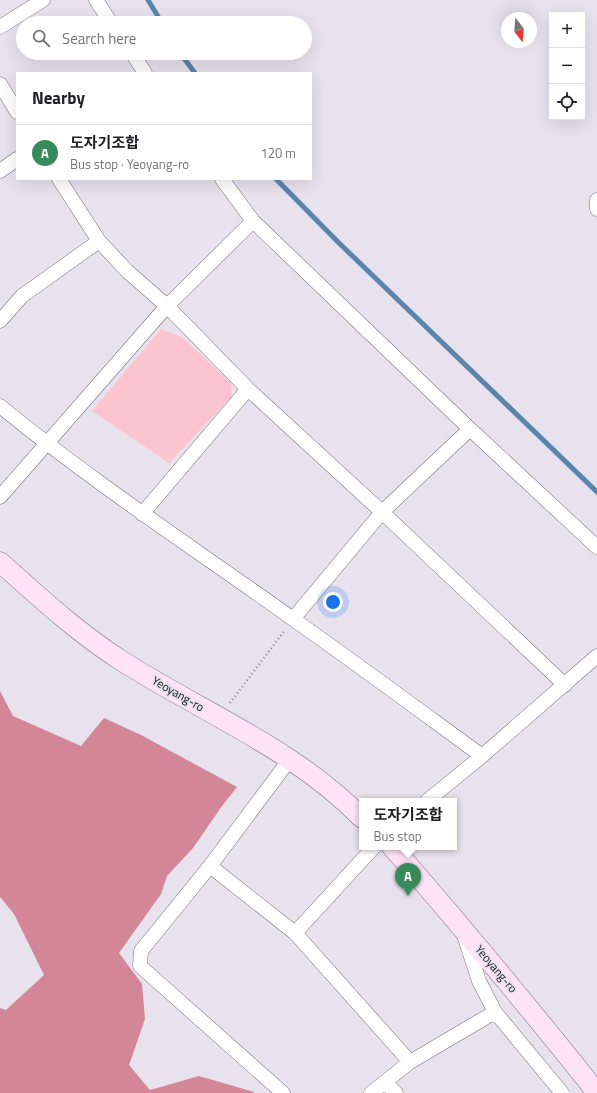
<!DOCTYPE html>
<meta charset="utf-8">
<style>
body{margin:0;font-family:"Titillium Web","Noto Sans KR",sans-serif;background:#f2f2f2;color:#202124}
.controls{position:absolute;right:12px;top:12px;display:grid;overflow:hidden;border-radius:0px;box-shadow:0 4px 16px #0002}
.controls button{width:36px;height:36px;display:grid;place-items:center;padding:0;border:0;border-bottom:1px solid #e0e0e0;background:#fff;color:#202124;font:20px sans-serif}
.compass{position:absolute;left:501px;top:12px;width:36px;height:36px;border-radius:50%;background:#fff;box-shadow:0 4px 16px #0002;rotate:164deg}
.you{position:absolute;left:333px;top:602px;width:14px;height:14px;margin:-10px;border:3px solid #fff;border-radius:50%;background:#1a73e8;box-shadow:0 0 0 6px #1a73e833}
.badge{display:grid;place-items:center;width:26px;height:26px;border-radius:50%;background:#378a5c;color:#fff;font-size:13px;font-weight:700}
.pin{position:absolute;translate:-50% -33px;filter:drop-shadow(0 1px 2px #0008)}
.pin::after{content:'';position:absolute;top:21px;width:14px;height:12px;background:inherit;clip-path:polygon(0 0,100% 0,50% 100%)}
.popup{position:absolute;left:359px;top:798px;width:98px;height:52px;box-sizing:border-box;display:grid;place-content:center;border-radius:0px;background:#fff;filter:drop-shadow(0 1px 3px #0005);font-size:13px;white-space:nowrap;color:#757577}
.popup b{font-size:15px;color:#202124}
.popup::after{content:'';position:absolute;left:50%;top:100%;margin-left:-8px;border:8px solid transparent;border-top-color:#fff}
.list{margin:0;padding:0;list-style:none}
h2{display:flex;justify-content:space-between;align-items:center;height:52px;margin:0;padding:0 16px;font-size:17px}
h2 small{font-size:13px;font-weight:400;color:#757577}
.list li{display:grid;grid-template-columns:26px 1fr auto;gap:12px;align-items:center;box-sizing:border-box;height:56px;padding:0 16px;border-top:1px solid #e0e0e0}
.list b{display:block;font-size:15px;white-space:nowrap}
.list p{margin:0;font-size:13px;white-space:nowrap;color:#757577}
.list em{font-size:13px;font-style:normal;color:#757577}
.icon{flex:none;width:22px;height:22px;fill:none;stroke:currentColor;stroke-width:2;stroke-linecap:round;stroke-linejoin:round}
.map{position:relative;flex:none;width:597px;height:1093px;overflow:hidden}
.search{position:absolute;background:#fff;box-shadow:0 4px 16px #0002;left:16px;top:16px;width:296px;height:44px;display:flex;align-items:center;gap:10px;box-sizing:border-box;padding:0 14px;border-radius:22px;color:#757577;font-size:15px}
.panel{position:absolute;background:#fff;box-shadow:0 4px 16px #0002;left:16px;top:72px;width:296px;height:108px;border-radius:0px}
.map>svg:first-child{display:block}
</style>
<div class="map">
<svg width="597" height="1093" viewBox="0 0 597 1093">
<rect width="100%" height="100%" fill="#e8e2ef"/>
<!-- green -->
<path fill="#fcc4ce" d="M161,329L182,337L231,383L232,396L169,463L92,411Z"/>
<!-- forest -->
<path fill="#d38695" d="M0,691L13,716L81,746L104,718L141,735L237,787L222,806L193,848L167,876L161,894L119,953L142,984L145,1019L129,1065L150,1090L199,1076L254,1092L253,1093H0V1008L6,1010L44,975L14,914L0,897Z"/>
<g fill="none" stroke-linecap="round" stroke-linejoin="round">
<!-- stream -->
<path stroke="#5c85ab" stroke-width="5" d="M148,0L162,23
M180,53L195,73
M276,179L338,242L597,492"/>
<defs>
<path id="street" d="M96,0L111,23
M0,27L43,0
M132,53L145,73
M0,84L17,112
M0,171L17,159
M59,179L99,241L127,271L167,306L248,389L382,512L565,685
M222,179L253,221L470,429L597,547
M597,200V209
M0,321L22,296L99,241
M0,406C94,483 195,549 293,619C357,664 419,710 482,756
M0,497L167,306L253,221
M142,514L248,389
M293,619L382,512L470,429
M427,801L482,756L597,656
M210,866L295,933L410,1062
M295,933L374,847
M464,935L479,981L495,1012L562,1093
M385,1082L396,1093
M283,1093L140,966L141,951L210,866L290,759
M371,1093L410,1062L495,1012"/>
<path id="secondary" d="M0,562C39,597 78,633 122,661C177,696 235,723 289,759C315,776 340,796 362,818
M392,847C430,889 466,933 503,977C534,1015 566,1053 597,1093"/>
</defs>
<!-- street casing -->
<use href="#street" stroke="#736e79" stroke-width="15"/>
<!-- secondary casing -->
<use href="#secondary" stroke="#736e79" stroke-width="21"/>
<!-- path -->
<path stroke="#8c8891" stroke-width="2.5" stroke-dasharray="1 3" stroke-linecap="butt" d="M230,703L285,630"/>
<!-- street -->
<use href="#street" stroke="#fff" stroke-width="14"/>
<!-- secondary -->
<use href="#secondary" stroke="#fee2f7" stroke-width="20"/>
</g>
<g text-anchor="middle" stroke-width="3.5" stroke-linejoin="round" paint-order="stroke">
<!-- street labels -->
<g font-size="12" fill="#1a181c" stroke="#e8e2ef">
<text transform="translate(178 694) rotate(30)" y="4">Yeoyang-ro</text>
<text transform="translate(496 969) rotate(50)" y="4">Yeoyang-ro</text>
</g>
</g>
</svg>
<div class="controls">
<button>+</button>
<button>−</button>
<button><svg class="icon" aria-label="locate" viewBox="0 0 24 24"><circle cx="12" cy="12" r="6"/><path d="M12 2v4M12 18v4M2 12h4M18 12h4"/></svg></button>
</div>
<svg class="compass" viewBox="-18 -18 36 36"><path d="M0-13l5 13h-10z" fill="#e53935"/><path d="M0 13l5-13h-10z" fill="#757577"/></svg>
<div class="you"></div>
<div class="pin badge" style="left:408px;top:896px">A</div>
<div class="popup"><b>도자기조합</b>Bus stop</div>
<div class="search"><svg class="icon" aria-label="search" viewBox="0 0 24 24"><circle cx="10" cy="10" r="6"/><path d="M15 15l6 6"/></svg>Search here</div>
<section class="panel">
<h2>Nearby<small></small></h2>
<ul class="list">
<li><span class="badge">A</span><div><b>도자기조합</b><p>Bus stop · Yeoyang-ro</p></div><em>120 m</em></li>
</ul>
</section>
</div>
